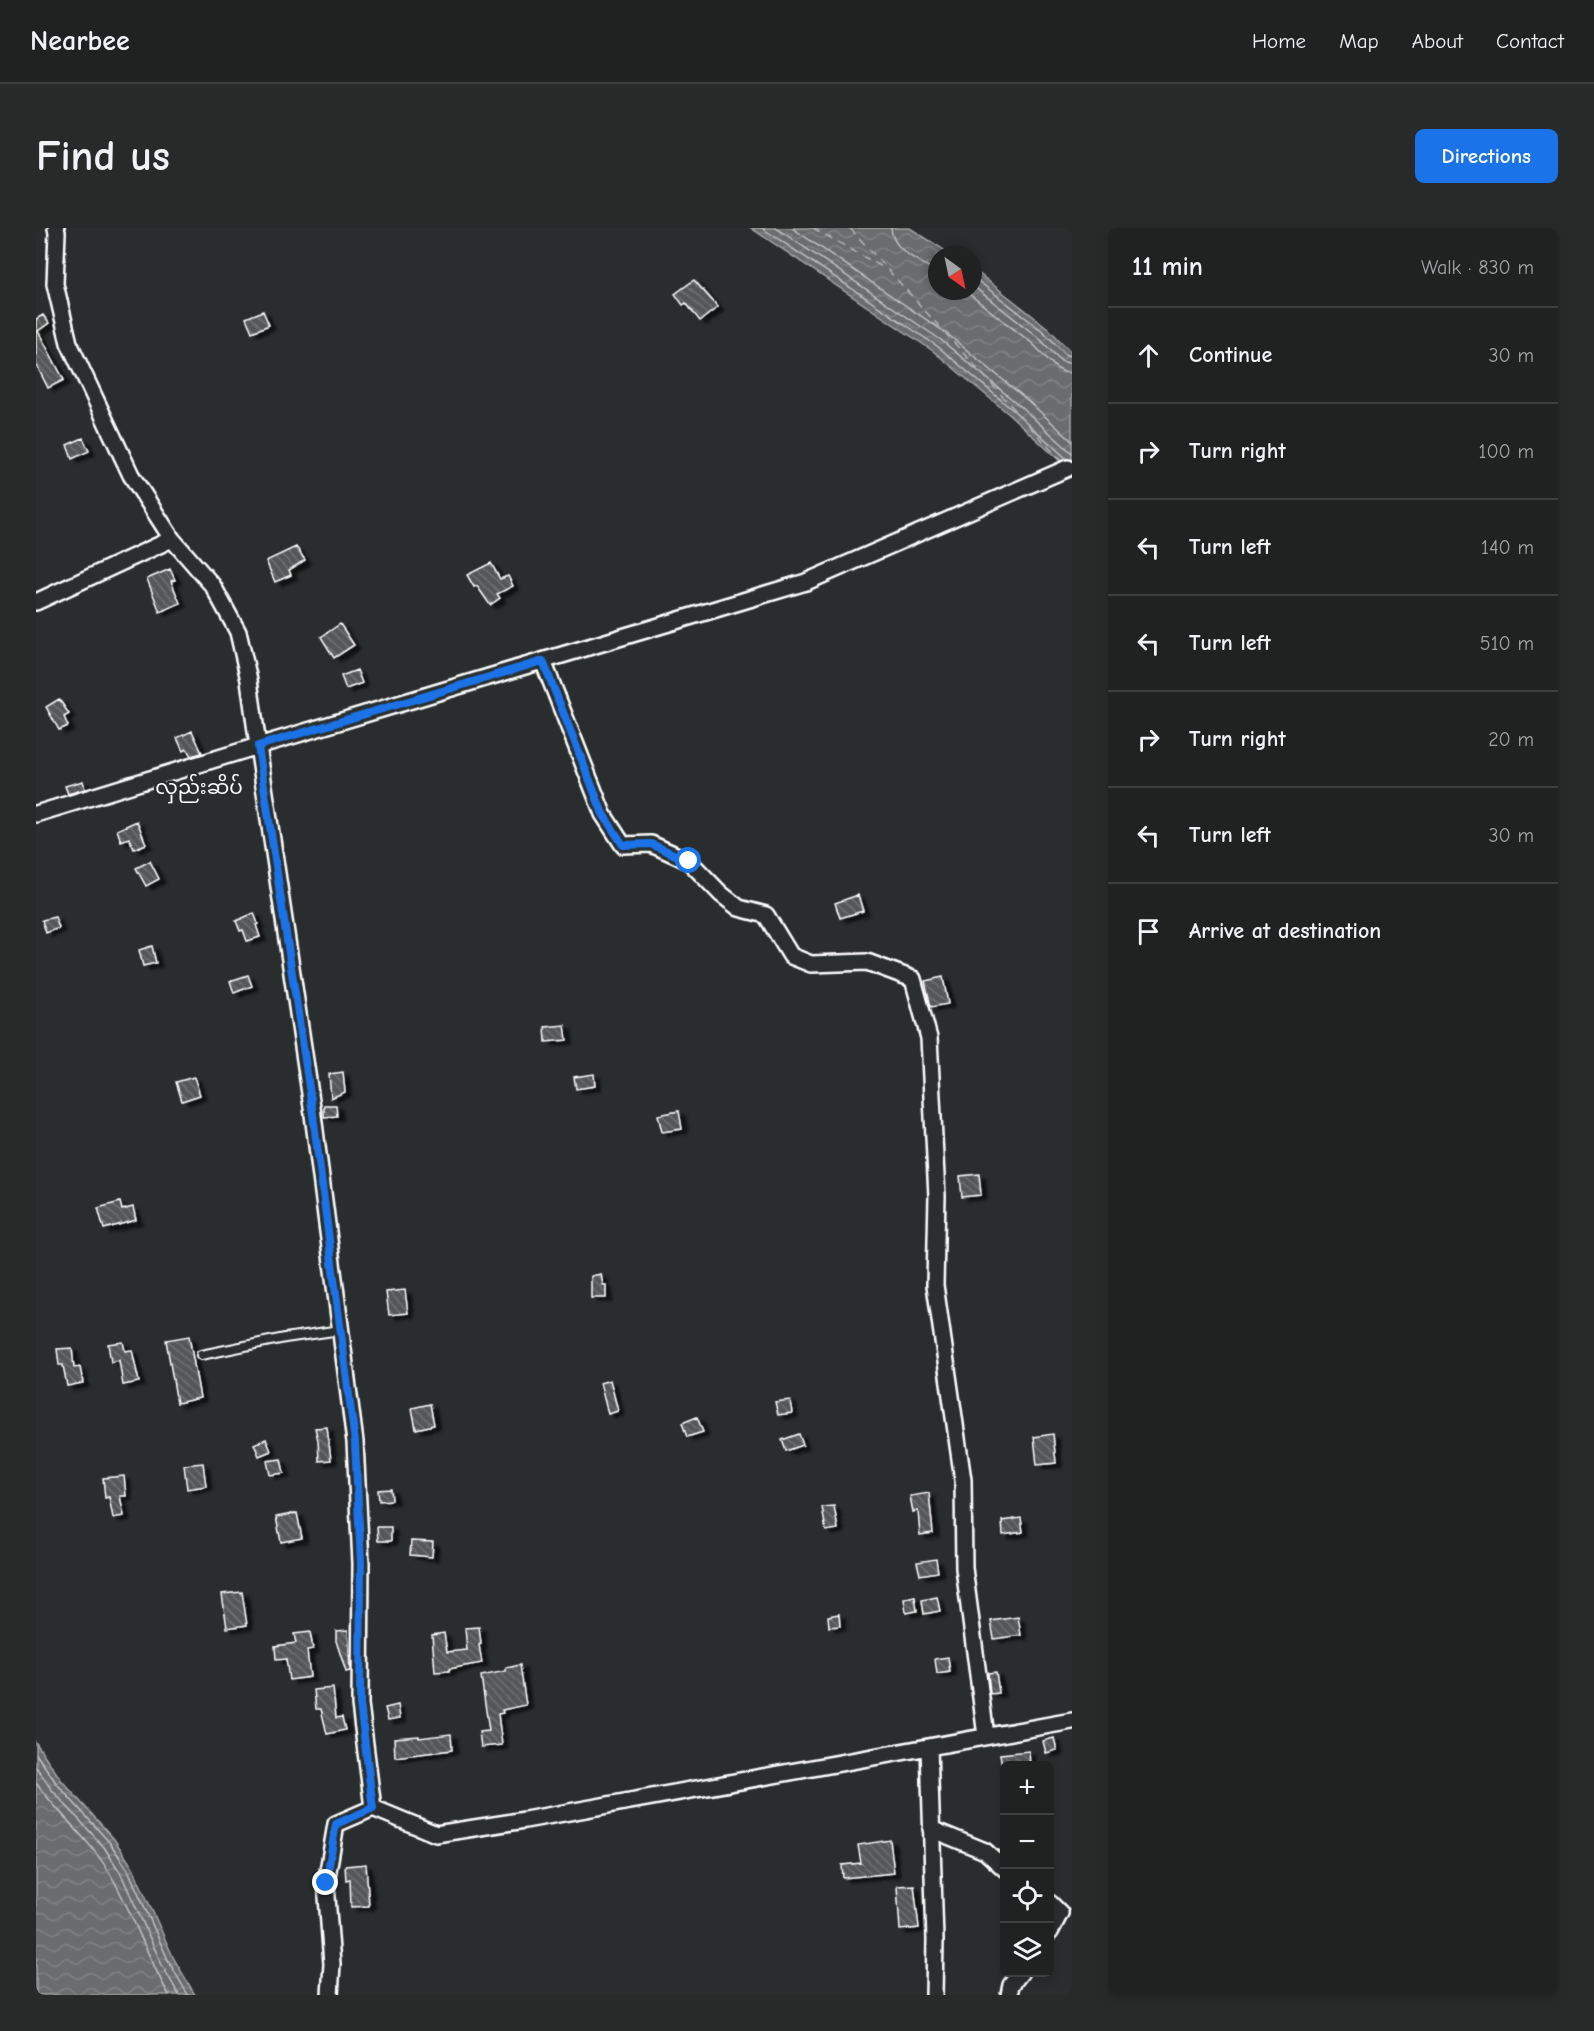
<!DOCTYPE html>
<meta charset="utf-8">
<style>
body{margin:0;font-family:"Comic Neue","Noto Sans Myanmar",sans-serif;background:#282a2a;color:#f1f3f6}
.controls{position:absolute;right:18px;bottom:18px;display:grid;overflow:hidden;border-radius:9px;box-shadow:0 3px 9px #0003}
.controls button{width:54px;height:54px;display:grid;place-items:center;padding:0;border:0;border-bottom:2px solid #3d3f40;background:#202222;color:#f1f3f6;font:30px sans-serif}
.compass{position:absolute;left:892px;top:18px;width:54px;height:54px;border-radius:50%;background:#202222;box-shadow:0 3px 9px #0003;rotate:147deg}
.stop{position:absolute;width:18px;height:18px;margin:-14px;border:4px solid #1a73e8;border-radius:50%;background:#fff}
.stop.end{background:#1a73e8;border-color:#fff;box-shadow:0 2px 6px #0008}
.list{margin:0;padding:0;list-style:none}
h2{display:flex;justify-content:space-between;align-items:center;height:78px;margin:0;padding:0 24px;font-size:26px}
h2 small{font-size:20px;font-weight:400;color:#a2a4a5}
.list li{display:grid;grid-template-columns:39px 1fr auto;gap:18px;align-items:center;box-sizing:border-box;height:96px;padding:0 24px;border-top:2px solid #3d3f40}
.list b{display:block;font-size:22px;white-space:nowrap}
.list em{font-size:20px;font-style:normal;color:#a2a4a5}
.icon{flex:none;width:33px;height:33px;fill:none;stroke:currentColor;stroke-width:2;stroke-linecap:round;stroke-linejoin:round}
.map{position:relative;flex:none;width:1036px;height:1767px;overflow:hidden;border-radius:9px}
header{display:flex;align-items:center;gap:36px;box-sizing:border-box;height:84px;padding:0 30px;background:#202222;border-bottom:2px solid #3d3f40}
header strong{font-size:28px}
nav{display:flex;gap:33px;margin-inline-start:auto;font-size:21px}
.intro{display:flex;align-items:center;justify-content:space-between;box-sizing:border-box;height:144px;padding:0 36px}
h1{margin:0;font-size:42px}
.button{padding:15px 27px;border-radius:9px;background:#1a73e8;color:#fff;font-size:21px;font-weight:700}
main{display:flex;gap:36px;padding:0 36px}
aside{flex:1;background:#202222;border-radius:9px;box-shadow:0 3px 9px #0003}
.map>svg:first-child{display:block}
</style>
<header>
<strong>Nearbee</strong>
<nav><a>Home</a><a>Map</a><a>About</a><a>Contact</a></nav>
</header>
<div class="intro"><h1>Find us</h1><a class="button">Directions</a></div>
<main>
<div class="map">
<svg width="1036" height="1767" viewBox="0 0 1036 1767">
<defs>
<pattern id="water-waves" width="16" height="10" patternUnits="userSpaceOnUse" patternTransform="scale(1.5)"><rect width="16" height="10" fill="#6a6c6d"/><path d="M0 5q4-4 8 0t8 0" fill="none" stroke="#808283"/></pattern>
<pattern id="building-back-hatch" width="6" height="6" patternUnits="userSpaceOnUse" patternTransform="scale(1.5)"><rect width="6" height="6" fill="#555758"/><path d="M-1 5l2 2M0 0l6 6M5-1l2 2" fill="none" stroke="#6e7071"/></pattern>
<filter id="shadow"><feDropShadow dx="6" dy="4" stdDeviation="1.5" flood-color="#0009"/></filter>
</defs>
<rect width="100%" height="100%" fill="#2a2d2e"/>
<filter id="ink" filterUnits="userSpaceOnUse"><feTurbulence type="fractalNoise" baseFrequency=".0167" numOctaves="2"/><feDisplacementMap in="SourceGraphic" scale="12" xChannelSelector="R" yChannelSelector="G"/><feConvolveMatrix kernelMatrix="1 2 1 2 8 2 1 2 1" color-interpolation-filters="sRGB"/></filter>
<g filter="url(#ink)">
<!-- water -->
<path fill="url(#water-waves)" stroke="#a6a7a7" stroke-width="1.5" d="M715,0H874L916,27H901V63H937V41L1012,100L1036,125V244L974,187L897,123Z
M0,1515L26,1553L78,1611L97,1640L138,1731L159,1767H0Z"/>
<g fill="none" stroke-linecap="round" stroke-linejoin="round">
<!-- shore -->
<path stroke="#c3c4c5" stroke-width="1.5" d="M726,0L901,118L978,183L1031,231
M740,0L905,112L983,177L1036,225
M756,0L910,105L989,170L1036,213
M855,0C856,23 884,33 901,44
M937,49L1008,104L1030,127L1036,128
M937,58L1003,110L1025,133L1036,136
M929,63L997,116L1020,140L1028,144L1036,145
M0,1526L21,1556L74,1615L92,1642L133,1734L152,1767
M0,1539L16,1562L68,1619L85,1646L126,1737L143,1767
M0,1555C24,1588 58,1615 77,1651C98,1689 112,1730 133,1767"/>
<!-- ferry -->
<path stroke="#b4b6b6" stroke-width="1.5" stroke-dasharray="8 6" stroke-linecap="butt" d="M777,0L846,39
M814,0L1027,235"/>
</g>
<!-- building -->
<path fill="url(#building-back-hatch)" stroke="#fff" stroke-width="1.5" filter="url(#shadow)" d="M658,52L682,79L664,93L650,75L647,77L639,66Z
M227,83L233,97L216,104L210,90Z
M7,87L13,95L2,103L28,152L12,160L0,136V91Z
M47,210L53,223L36,231L31,217Z
M260,319L269,332L253,342L255,347L239,354L230,333Z
M455,335L464,351L472,348L477,358L461,366L464,370L454,377L441,358L438,359L431,347Z
M134,341L139,352L135,353L144,375L124,384L111,351Z
M304,396L318,417L298,430L285,409Z
M321,442L326,455L310,461L305,448Z
M23,471L33,486L28,489L32,498L23,502L10,479Z
M156,503L166,525L155,528L151,521L147,523L141,510Z
M47,553L49,561L32,566L29,558Z
M101,593L110,616L98,621L93,610L85,613L81,602Z
M114,633L123,651L110,658L100,640Z
M822,667L827,683L804,690L799,675Z
M218,685L222,696L220,697L224,709L211,713L207,702L204,703L200,693Z
M19,689L23,700L10,705L6,692Z
M116,718L120,735L107,738L103,722Z
M212,747L216,758L198,765L194,753Z
M907,749L912,776L895,779L889,753Z
M529,797L531,812L510,814L509,799Z
M307,844L309,864L295,870L293,846Z
M558,846L559,858L540,861L538,849Z
M158,849L164,867L146,873L140,854Z
M288,877H300L301,888L288,889Z
M643,883L646,901L626,904L622,887Z
M943,946L945,967L926,969L924,948Z
M84,974L86,982L97,979L100,992L68,1001L62,980Z
M565,1046L567,1057H570V1070H555V1048Z
M369,1062L372,1085L353,1087L350,1064Z
M153,1108L164,1170L141,1175L130,1112Z
M87,1114L89,1123L96,1122L103,1154L87,1157L83,1132L75,1134L72,1116Z
M36,1120L38,1140L44,1139L47,1155L31,1158L27,1137H23L21,1121Z
M574,1152L582,1183L572,1186L564,1155Z
M754,1172L756,1185L742,1187L739,1174Z
M394,1176L398,1197L380,1201L376,1180Z
M661,1189L667,1204L651,1209L646,1195Z
M291,1199L295,1232L283,1233L282,1212L279,1200Z
M763,1206L767,1217L750,1223L746,1212Z
M1017,1206L1020,1235L1001,1237L998,1209Z
M230,1211L235,1223L223,1228L218,1216Z
M245,1231L248,1245L234,1247L231,1233Z
M167,1235L170,1258L151,1261L148,1237Z
M88,1248L90,1268H84L88,1288L77,1290L73,1269L69,1270L67,1250Z
M355,1261L356,1272L343,1273L342,1262Z
M893,1265L897,1305L884,1307L882,1283L877,1284L874,1268Z
M798,1278L802,1301L790,1303L786,1279Z
M261,1285L266,1310L245,1314L240,1289Z
M985,1290L987,1304L967,1307L966,1293Z
M341,1299H355V1313H342Z
M375,1313L397,1314L396,1329L374,1327Z
M900,1331L902,1344L884,1347L881,1334Z
M206,1364L211,1397L191,1400L186,1366Z
M879,1369L881,1383L870,1385L868,1371Z
M901,1369L904,1383L888,1386L886,1372Z
M803,1386L804,1398L793,1399L792,1388Z
M982,1389L985,1407L958,1411L955,1393Z
M443,1399L445,1416L443,1417L446,1435L413,1441V1443L399,1444L396,1407L408,1405L411,1424L431,1422L429,1400Z
M312,1402L314,1443L310,1444L300,1413V1403Z
M274,1404L277,1421L271,1422L274,1449L253,1452L250,1431L240,1432L239,1418L260,1415L258,1406Z
M912,1429L914,1444L901,1446L899,1431Z
M484,1437L490,1477L466,1482L467,1485L462,1486L466,1517L445,1519L443,1504L453,1503L445,1448L470,1443V1440Z
M960,1444L963,1465L954,1466L952,1445Z
M297,1460L300,1490L306,1489L309,1502L291,1506L285,1481H280L278,1462Z
M362,1477L364,1490L352,1492L349,1480Z
M415,1506L416,1522L359,1529L358,1510L383,1508V1510Z
M1018,1510L1021,1522L1010,1525L1007,1513Z
M993,1523L994,1538H966L964,1526Z
M854,1612L858,1645L807,1650L806,1637L825,1635L822,1617Z
M330,1636L333,1678L315,1679L314,1651L310,1652L309,1638Z
M878,1657L883,1700L864,1702L861,1658Z"/>
<g fill="none" stroke-linecap="round" stroke-linejoin="round">
<defs>
<path id="lane" d="M165,1127L249,1110L304,1102"/>
<path id="street" d="M1032,240L770,354L222,518L276,879L319,1214L325,1335L324,1476L337,1580L400,1606L489,1592L1036,1493
M0,374L136,311
M507,433L567,586L587,617L615,616L653,633L685,666L703,680L730,687L755,728L775,736L831,734L877,751L893,810L901,968L899,1057L927,1252L928,1340L950,1508
M0,586L222,518L213,452L202,404L177,358L136,311L95,247L33,115L19,56L21,4L20,0
M893,1519L899,1712L898,1767
M895,1601L949,1623L969,1641
M1014,1675L1024,1685L1014,1704
M294,1767L296,1736L290,1655L300,1596L337,1580
M973,1767L975,1757L985,1744"/>
</defs>
<!-- lane casing -->
<use href="#lane" stroke="#fff" stroke-width="12"/>
<!-- street casing -->
<use href="#street" stroke="#fff" stroke-width="20"/>
<!-- lane -->
<use href="#lane" stroke="#2a2d2e" stroke-width="8"/>
<!-- street -->
<use href="#street" stroke="#2a2d2e" stroke-width="15"/>
</g>
</g>
<g fill="none" stroke-linecap="round" stroke-linejoin="round" filter="url(#ink)">
<!-- route -->
<path stroke="#1a73e8" stroke-width="8" d="M290,1655L300,1596L337,1580L324,1476L325,1335L319,1214L276,879L222,518L507,433L567,586L587,617L615,616L653,633"/>
</g>
<g text-anchor="middle" stroke-width="5" stroke-linejoin="round" paint-order="stroke">
<!-- quarter labels -->
<g font-size="20" fill="#fff" stroke="#2a2d2e">
<text x="163" y="566">လှည်းဆိပ်</text>
</g>
</g>
</svg>
<div class="controls">
<button>+</button>
<button>−</button>
<button><svg class="icon" aria-label="locate" viewBox="0 0 24 24"><circle cx="12" cy="12" r="6"/><path d="M12 2v4M12 18v4M2 12h4M18 12h4"/></svg></button>
<button><svg class="icon" aria-label="layers" viewBox="0 0 24 24"><path d="M12 4l9 5-9 5-9-5zM3 14l9 5 9-5"/></svg></button>
</div>
<svg class="compass" viewBox="-18 -18 36 36"><path d="M0-13l5 13h-10z" fill="#e53935"/><path d="M0 13l5-13h-10z" fill="#a2a4a5"/></svg>
<div class="stop" style="left:653px;top:633px"></div>
<div class="stop end" style="left:290px;top:1655px"></div>
</div>
<aside>
<h2>11 min<small>Walk · 830 m</small></h2>
<ul class="list">
<li><svg class="icon" aria-label="ahead" viewBox="0 0 24 24"><path d="M12 20V5M6 11l6-6 6 6"/></svg><div><b>Continue</b></div><em>30 m</em></li>
<li><svg class="icon" aria-label="right" viewBox="0 0 24 24"><path d="M7 20v-9h11M14 6l5 5-5 5"/></svg><div><b>Turn right</b></div><em>100 m</em></li>
<li><svg class="icon" aria-label="left" viewBox="0 0 24 24"><path d="M17 20v-9H6M10 6l-5 5 5 5"/></svg><div><b>Turn left</b></div><em>140 m</em></li>
<li><svg class="icon" aria-label="left" viewBox="0 0 24 24"><path d="M17 20v-9H6M10 6l-5 5 5 5"/></svg><div><b>Turn left</b></div><em>510 m</em></li>
<li><svg class="icon" aria-label="right" viewBox="0 0 24 24"><path d="M7 20v-9h11M14 6l5 5-5 5"/></svg><div><b>Turn right</b></div><em>20 m</em></li>
<li><svg class="icon" aria-label="left" viewBox="0 0 24 24"><path d="M17 20v-9H6M10 6l-5 5 5 5"/></svg><div><b>Turn left</b></div><em>30 m</em></li>
<li><svg class="icon" aria-label="arrive" viewBox="0 0 24 24"><path d="M6 21V4h12l-3 4 3 4H6"/></svg><div><b>Arrive at destination</b></div></li>
</ul>
</aside>
</main>
